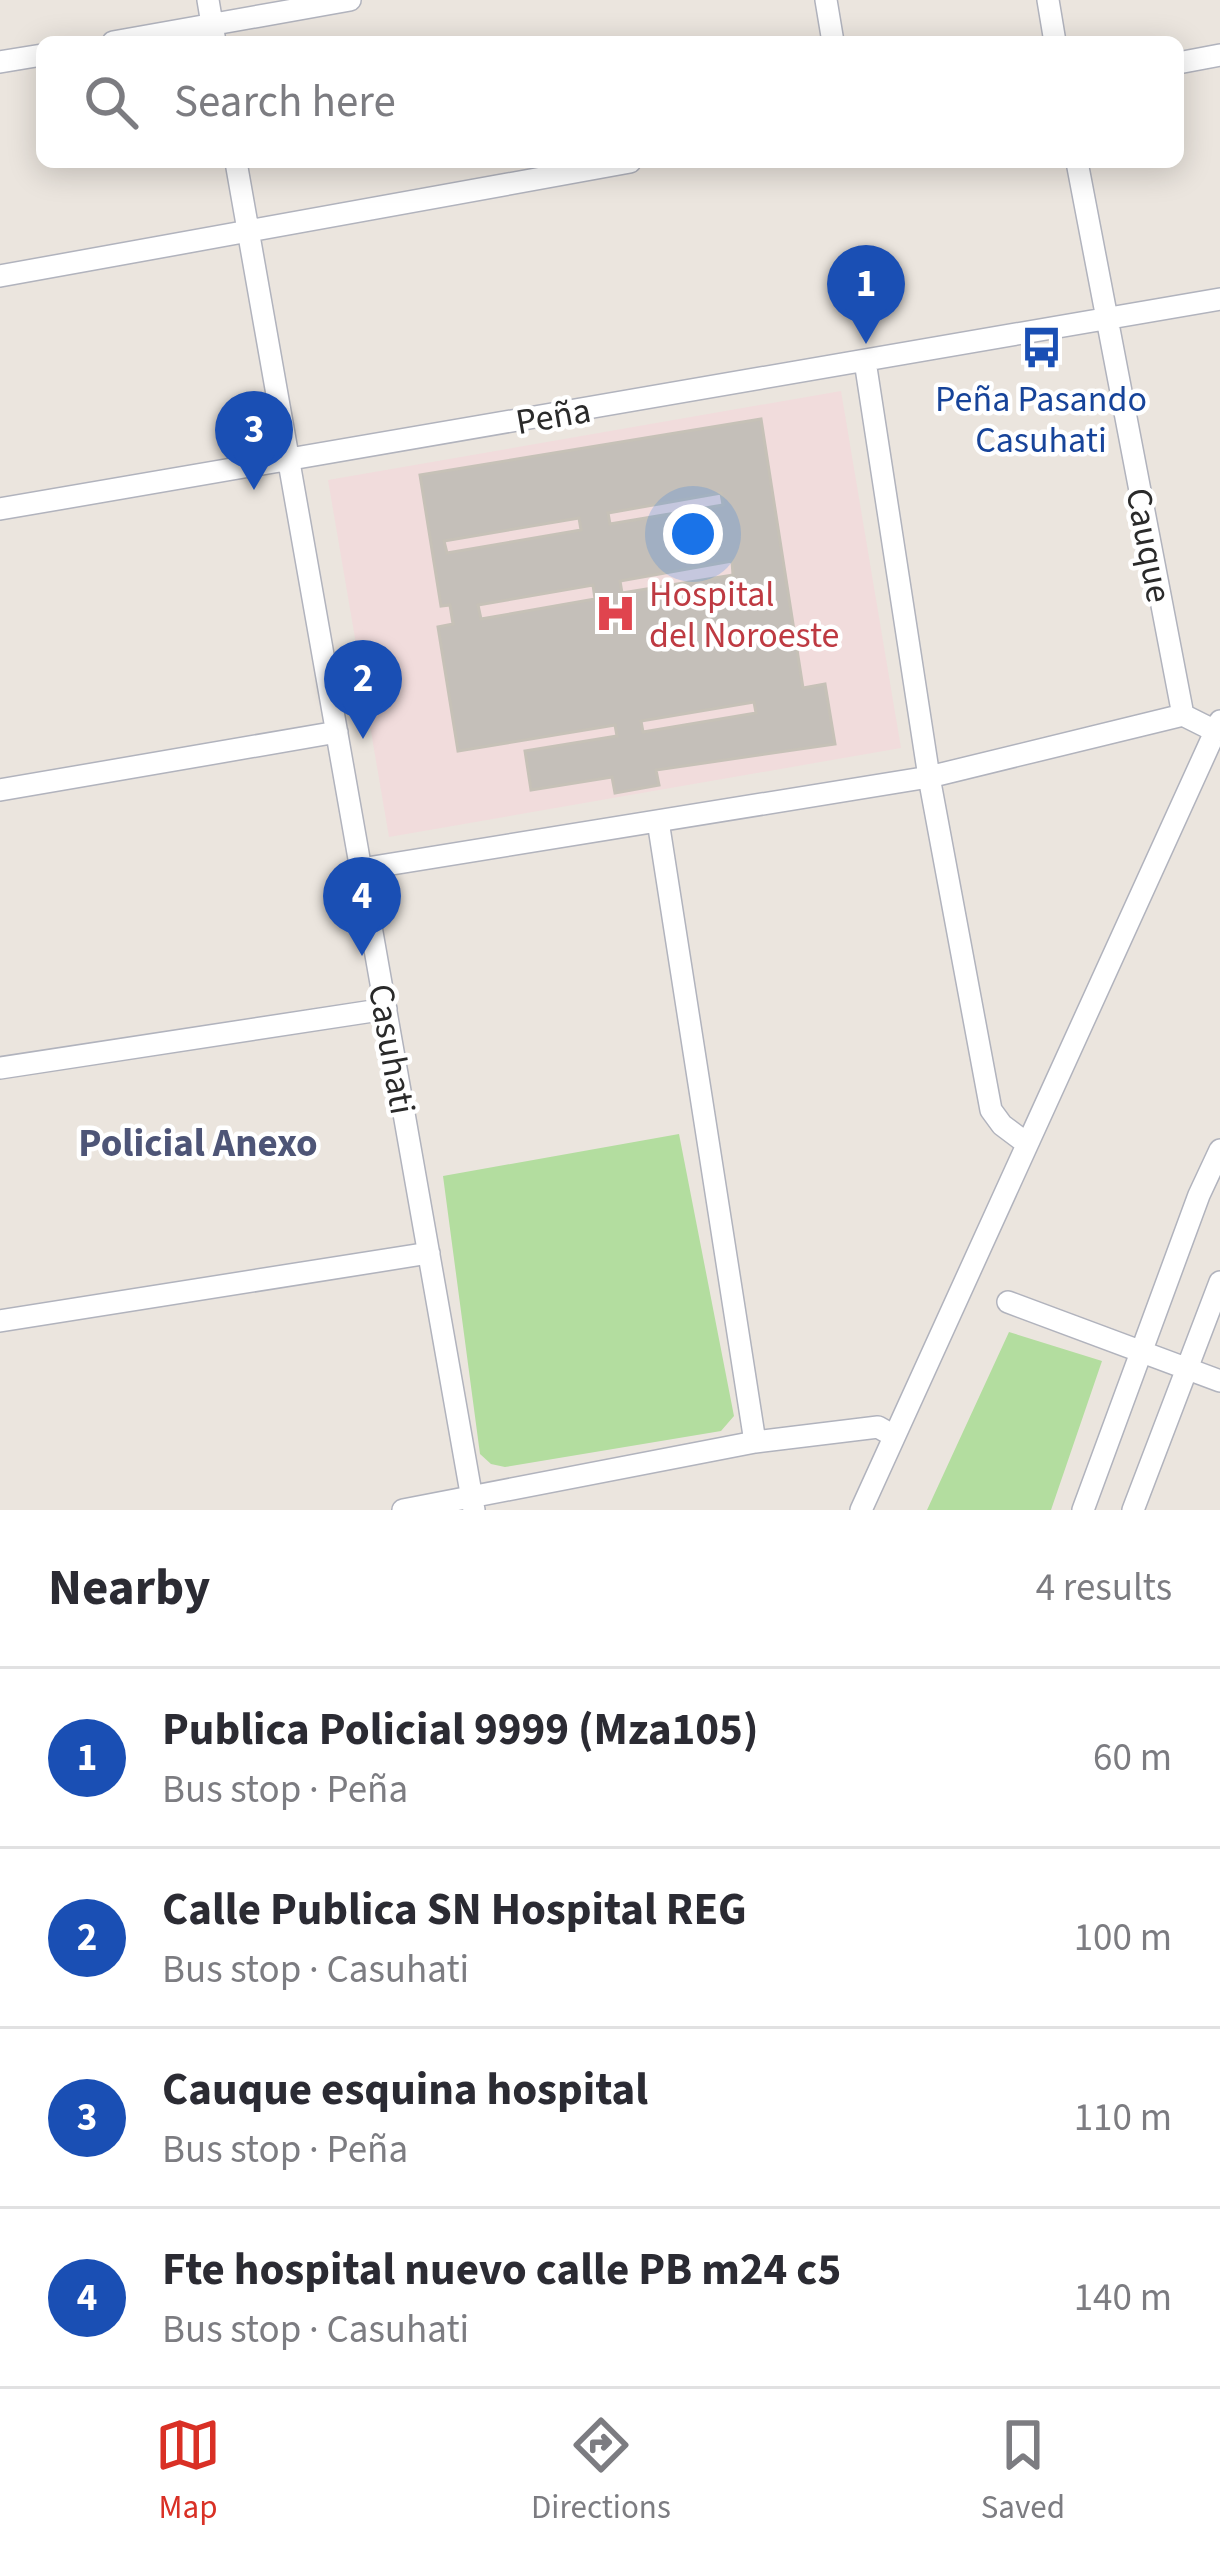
<!DOCTYPE html>
<meta charset="utf-8">
<style>
body{margin:0;font-family:"Source Sans 3",sans-serif;background:#f7f7f7;color:#2b2b33}
.you{position:absolute;left:693px;top:534px;width:42px;height:42px;margin:-30px;border:9px solid #fff;border-radius:50%;background:#1a73e8;box-shadow:0 0 0 18px #1a73e833}
.badge{display:grid;place-items:center;width:78px;height:78px;border-radius:50%;background:#d93025;color:#fff;font-size:39px;font-weight:700}
.pin{position:absolute;translate:-50% -99px;filter:drop-shadow(0 3px 6px #0008)}
.pin::after{content:'';position:absolute;top:63px;width:42px;height:36px;background:inherit;clip-path:polygon(0 0,100% 0,50% 100%)}
.list{margin:0;padding:0;list-style:none}
h2{display:flex;justify-content:space-between;align-items:center;height:156px;margin:0;padding:0 48px;font-size:51px}
h2 small{font-size:39px;font-weight:400;color:#7c7c81}
.list li{display:grid;grid-template-columns:78px 1fr auto;gap:36px;align-items:center;box-sizing:border-box;height:180px;padding:0 48px;border-top:3px solid #e1e1e2}
.list b{display:block;font-size:45px;white-space:nowrap}
.list p{margin:0;font-size:39px;white-space:nowrap;color:#7c7c81}
.list em{font-size:39px;font-style:normal;color:#7c7c81}
.icon{flex:none;width:66px;height:66px;fill:none;stroke:currentColor;stroke-width:2;stroke-linecap:round;stroke-linejoin:round}
.map{position:relative;flex:none;width:1220px;height:1510px;overflow:hidden}
.search{position:absolute;background:#fff;box-shadow:0 6px 30px #0003;left:36px;right:36px;top:36px;height:132px;display:flex;align-items:center;gap:30px;box-sizing:border-box;padding:0 42px;border-radius:18px;color:#7c7c81;font-size:45px}
.sheet{height:876px;background:#fff}
nav{display:flex;justify-content:space-around;align-items:center;box-sizing:border-box;height:168px;border-top:3px solid #e1e1e2;background:#fff;font-size:33px;color:#7c7c81}
nav a{display:grid;justify-items:center;gap:6px}
nav .on{color:#d93025}
.map>svg:first-child{display:block}
</style>
<div class="map">
<svg width="1220" height="1510" viewBox="0 0 1220 1510">
<rect width="100%" height="100%" fill="#ebe5de"/>
<!-- medical -->
<path fill="#f1dcdc" d="M841,391L901,748L389,837L328,480Z"/>
<!-- green -->
<path fill="#b3dd9f" d="M679,1134L734,1416L721,1431L505,1467L491,1464L480,1454L443,1176Z
M1009,1332L1102,1361L1051,1510H927Z"/>
<!-- building -->
<path fill="#c4bfb9" stroke="#c6c1b7" stroke-width="3" fill-rule="evenodd" d="M761,419L803,688L825,684L835,744L656,770L659,785L615,793L612,777L531,790L525,751L617,736L615,725L458,751L438,627L453,624L450,605L441,606L420,475ZM721,493L723,505L610,524L608,513ZM579,518L581,530L447,553L444,541ZM732,561L733,575L622,593L620,581ZM593,585L595,599L481,619L478,605ZM754,702L756,713L643,732L641,721Z"/>
<g fill="none" stroke-linecap="round" stroke-linejoin="round">
<defs>
<path id="street" d="M208,0L215,42
M826,0L833,42
M1048,0L1055,42
M113,42L350,0
M0,62L42,55
M1178,63L1220,55
M236,162L474,1510
M1077,162L1183,715
M0,276L630,162
M865,361L929,777L991,1110L1002,1125L1026,1143
M0,509L1220,299
M0,790L337,732
M658,821L755,1442
M361,869L929,777L1183,715L1215,731
M0,1068L386,1009
M1008,1302L1220,1381
M0,1321L429,1253
M403,1510L755,1442L878,1427L894,1436
M861,1510L1220,721
M1083,1510L1199,1195L1220,1150
M1133,1510L1220,1282"/>
</defs>
<!-- street casing -->
<use href="#street" stroke="#b1b3bd" stroke-width="24"/>
<!-- street -->
<use href="#street" stroke="#fff" stroke-width="21"/>
</g>
<!-- icons -->
<defs>
<symbol id="bus-bare" viewBox="-9 -9 18 18"><path d="M-5-6H5V4H4V6H2V4H-2V6H-4V4H-5ZM-3.5-4V0h7V-4ZM-3.5 1.2v1.5H-2V1.2ZM2 1.2v1.5H3.5V1.2Z" fill="#1a4fb4" stroke="#fff" stroke-width="2.5" paint-order="stroke"/></symbol>
<symbol id="hospital-bare" viewBox="-9 -9 18 18"><path d="M-5-5h3v3.5h4V-5h3V5h-3V1.5h-4V5h-3Z" fill="#e0444e" stroke="#fff" stroke-width="2.5" paint-order="stroke"/></symbol>
</defs>
<g fill-rule="evenodd">
<use href="#bus-bare" x="1012" y="318" width="59" height="59"/>
<use href="#hospital-bare" x="586" y="584" width="59" height="59"/>
</g>
<g text-anchor="middle" stroke-width="9" stroke-linejoin="round" paint-order="stroke">
<!-- transit labels -->
<g font-size="36" fill="#164399" stroke="#fff">
<text x="1041" y="411">Peña Pasando<tspan x="1041" dy="41">Casuhati</tspan></text>
</g>
<!-- street labels -->
<g font-size="36" fill="#2a2a2a" stroke="#fff">
<text transform="translate(553 415) rotate(-10)" y="13">Peña</text>
<text transform="translate(1150 545) rotate(79)" y="13">Cauque</text>
<text transform="translate(393 1049) rotate(80)" y="13">Casuhati</text>
</g>
<!-- health labels -->
<g font-size="36" fill="#be3a42" stroke="#fff" text-anchor="start">
<text x="649" y="606">Hospital<tspan x="649" dy="41">del Noroeste</tspan></text>
</g>
<!-- neighbourhood labels -->
<g font-size="39" font-weight="bold" fill="#4e5577" stroke="#fff">
<text x="198" y="1156">Policial Anexo</text>
</g>
</g>
</svg>
<div class="you"></div>
<div class="pin badge" style="left:866px;top:344px;background:#1a4fb4">1</div>
<div class="pin badge" style="left:363px;top:739px;background:#1a4fb4">2</div>
<div class="pin badge" style="left:254px;top:490px;background:#1a4fb4">3</div>
<div class="pin badge" style="left:362px;top:956px;background:#1a4fb4">4</div>
<div class="search"><svg class="icon" aria-label="search" viewBox="0 0 24 24"><circle cx="10" cy="10" r="6"/><path d="M15 15l6 6"/></svg>Search here</div>
</div>
<section class="sheet">
<h2>Nearby<small>4 results</small></h2>
<ul class="list">
<li><span class="badge" style="background:#1a4fb4">1</span><div><b>Publica Policial 9999 (Mza105)</b><p>Bus stop · Peña</p></div><em>60 m</em></li>
<li><span class="badge" style="background:#1a4fb4">2</span><div><b>Calle Publica SN Hospital REG</b><p>Bus stop · Casuhati</p></div><em>100 m</em></li>
<li><span class="badge" style="background:#1a4fb4">3</span><div><b>Cauque esquina hospital</b><p>Bus stop · Peña</p></div><em>110 m</em></li>
<li><span class="badge" style="background:#1a4fb4">4</span><div><b>Fte hospital nuevo calle PB m24 c5</b><p>Bus stop · Casuhati</p></div><em>140 m</em></li>
</ul>
</section>
<nav>
<a class="on"><svg class="icon" aria-label="map" viewBox="0 0 24 24"><path d="M3 6l6-2 6 2 6-2v14l-6 2-6-2-6 2zM9 4v14M15 6v14"/></svg>Map</a>
<a><svg class="icon" aria-label="directions" viewBox="0 0 24 24"><path d="M12 3l9 9-9 9-9-9zM9 14v-3h6M13 9l2 2-2 2"/></svg>Directions</a>
<a><svg class="icon" aria-label="saved" viewBox="0 0 24 24"><path d="M7 4h10v16l-5-4-5 4z"/></svg>Saved</a>
</nav>
